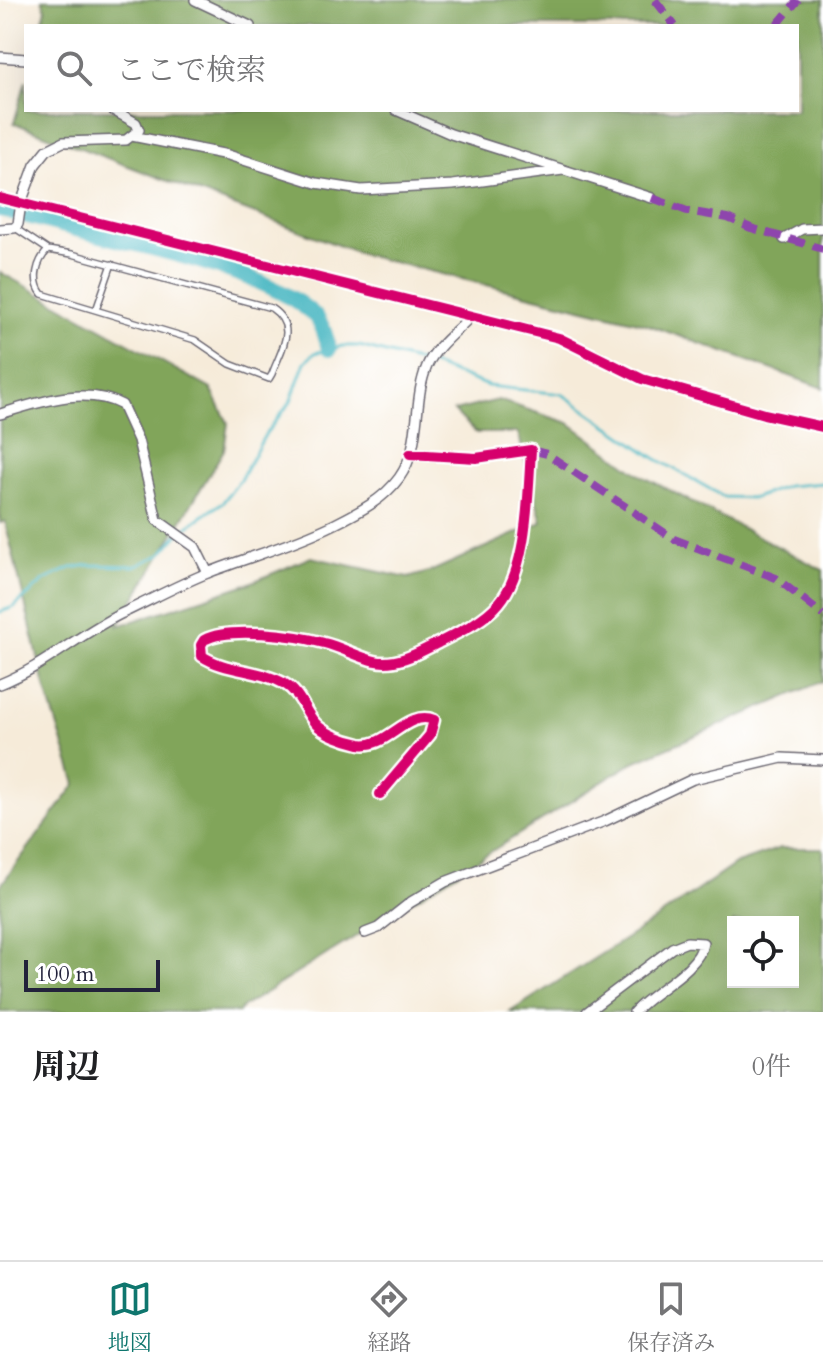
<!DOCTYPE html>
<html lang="ja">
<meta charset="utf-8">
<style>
body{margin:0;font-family:Cardo,"Noto Serif JP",serif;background:#f6f6f6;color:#202124}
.controls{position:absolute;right:24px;bottom:24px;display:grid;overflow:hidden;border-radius:0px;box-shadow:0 8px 32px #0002}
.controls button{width:72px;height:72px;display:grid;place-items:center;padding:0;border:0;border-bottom:2px solid #e0e0e0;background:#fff;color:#202124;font:40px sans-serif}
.scale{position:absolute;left:24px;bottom:20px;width:136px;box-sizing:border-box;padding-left:8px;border:4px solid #22223b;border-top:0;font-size:22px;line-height:28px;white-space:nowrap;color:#22223b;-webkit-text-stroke:6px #fff;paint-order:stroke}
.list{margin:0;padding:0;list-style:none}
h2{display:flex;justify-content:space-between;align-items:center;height:104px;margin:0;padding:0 32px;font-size:34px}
h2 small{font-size:26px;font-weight:400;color:#757577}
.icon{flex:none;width:44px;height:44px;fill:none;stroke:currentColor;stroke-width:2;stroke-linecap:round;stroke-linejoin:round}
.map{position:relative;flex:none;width:823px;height:1012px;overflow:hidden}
.search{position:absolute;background:#fff;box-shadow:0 8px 32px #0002;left:24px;right:24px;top:24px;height:88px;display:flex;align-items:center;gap:20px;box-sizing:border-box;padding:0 28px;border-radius:0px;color:#757577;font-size:30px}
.sheet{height:248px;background:#fff}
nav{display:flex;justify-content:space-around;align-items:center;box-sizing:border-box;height:112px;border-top:2px solid #e0e0e0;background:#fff;font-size:22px;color:#757577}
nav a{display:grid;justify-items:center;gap:4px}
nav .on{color:#0f766e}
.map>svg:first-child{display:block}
</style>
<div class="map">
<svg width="823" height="1012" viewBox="0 0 823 1012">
<rect width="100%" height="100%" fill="#fff"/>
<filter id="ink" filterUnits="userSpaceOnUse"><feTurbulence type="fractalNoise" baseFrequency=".0125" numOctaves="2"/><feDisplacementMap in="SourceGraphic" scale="16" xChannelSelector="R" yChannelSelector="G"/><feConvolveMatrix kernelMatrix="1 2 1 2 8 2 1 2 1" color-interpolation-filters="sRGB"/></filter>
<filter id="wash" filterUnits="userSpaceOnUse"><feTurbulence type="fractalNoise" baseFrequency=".006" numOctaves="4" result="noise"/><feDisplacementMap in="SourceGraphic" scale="32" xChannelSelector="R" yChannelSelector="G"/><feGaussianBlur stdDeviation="1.8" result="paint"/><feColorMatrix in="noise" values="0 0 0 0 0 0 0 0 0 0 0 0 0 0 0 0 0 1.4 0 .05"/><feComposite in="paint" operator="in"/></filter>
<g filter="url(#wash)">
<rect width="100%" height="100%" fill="#f6ebd9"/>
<!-- forest -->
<path fill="#81a55a" stroke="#52644a" stroke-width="2" fill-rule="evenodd" d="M42,0H823V388L646,324L364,255L14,123L26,80V110H797V26H41L46,9Z
M0,272L211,389L228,423L224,450L118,626L250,583L311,557L408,578L432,571L542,522L518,433H476L454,411L498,400L569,423L640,475L823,570V681L634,762L243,1007L239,1012H0V886L76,784L46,690L5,521L0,523Z
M780,848H823V1012H510L647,925L737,863ZM733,922H793V982H733Z"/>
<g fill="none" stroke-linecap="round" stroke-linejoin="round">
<!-- stream -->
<path stroke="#49b7c2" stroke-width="3" d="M0,612L14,607L45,580L71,568L89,565L135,566L160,555L181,531L223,502L240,480L266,433L290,403L305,362L315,353L342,346H359L435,366L488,386L562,394L655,458L724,497L754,498L787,486L823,483"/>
<!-- river -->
<path stroke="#49b7c2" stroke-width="16" d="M0,209C32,217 64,226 96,234C153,248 273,274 314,315C323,324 326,337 329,349"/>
</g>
</g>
<g filter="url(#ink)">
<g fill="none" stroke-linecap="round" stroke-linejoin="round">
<defs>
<path id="service" d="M15,228L48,250
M48,250L72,254L271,308C299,327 281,349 272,374L269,379L230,364L195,340L42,294C32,281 36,262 48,250Z
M96,310L112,264"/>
<path id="minor" d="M195,0L250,26
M0,57L26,59
M396,110L451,134L652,198
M132,136L228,155L316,183L361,190L453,185L563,170
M0,198L559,338L642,379L764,414L823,427
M0,229L14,228L18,224L21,203L35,165L47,150L63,142L126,140L139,130L136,123L113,110
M784,239L802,229L823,228
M0,414C37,403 85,385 122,405L138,440L157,520L195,547L208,573
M0,684C46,666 82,631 127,611C154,598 182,583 210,572C252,556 295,544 335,524C359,512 383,500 399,478C423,445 412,401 427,366C435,347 457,331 471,316
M380,794L430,735L434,720C407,709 387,749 360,744C346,741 324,734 315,723C304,710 300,693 285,684C259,669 226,672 202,656L201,645L204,640C229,626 296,635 324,643C341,647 358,657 375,661C397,666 420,652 438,643C458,633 485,620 499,603C528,569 528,494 531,450L476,458L410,454
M365,933L378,928L411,902L445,882L605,821L693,779L782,758L823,760
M587,1012L672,948L687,942L703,943C700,969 651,992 634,1012"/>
</defs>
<!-- service casing -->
<use href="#service" stroke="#6c6872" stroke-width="8"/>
<!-- minor casing -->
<use href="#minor" stroke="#6c6872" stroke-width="12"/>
<!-- service -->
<use href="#service" stroke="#fff" stroke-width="5"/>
<!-- minor -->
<use href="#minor" stroke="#fff" stroke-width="9"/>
<!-- quiet -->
<path stroke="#8e44ad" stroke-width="8" stroke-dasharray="16 8" stroke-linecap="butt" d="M655,0L675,26
M776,26L798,0
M652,198L687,211L728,218L751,228L823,249
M531,450L547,454L674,539L776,578L823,615"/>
<defs>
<path id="cycleway" d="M0,198L559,338L642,379L764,414L823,427
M380,794L430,735L434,720C407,709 387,749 360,744C346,741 324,734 315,723C304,710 300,693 285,684C259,669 226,672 202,656L201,645L204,640C229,626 296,635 324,643C341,647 358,657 375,661C397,666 420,652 438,643C458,633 485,620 499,603C528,569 528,494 531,450L476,458L410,454"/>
</defs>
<!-- cycleway casing -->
<use href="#cycleway" stroke="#fff" stroke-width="15"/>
<!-- cycleway -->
<use href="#cycleway" stroke="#d6006c" stroke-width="10"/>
</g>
</g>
</svg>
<div class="controls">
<button><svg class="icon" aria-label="locate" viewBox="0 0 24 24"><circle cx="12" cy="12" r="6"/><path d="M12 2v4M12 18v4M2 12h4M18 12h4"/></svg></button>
</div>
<div class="scale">100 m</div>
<div class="search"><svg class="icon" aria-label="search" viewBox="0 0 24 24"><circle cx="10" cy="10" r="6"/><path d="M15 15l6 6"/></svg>ここで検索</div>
</div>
<section class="sheet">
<h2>周辺<small>0件</small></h2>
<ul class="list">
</ul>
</section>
<nav>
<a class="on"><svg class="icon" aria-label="map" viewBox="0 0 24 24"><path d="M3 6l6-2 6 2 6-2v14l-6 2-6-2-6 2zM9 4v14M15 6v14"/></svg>地図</a>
<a><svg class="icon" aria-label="directions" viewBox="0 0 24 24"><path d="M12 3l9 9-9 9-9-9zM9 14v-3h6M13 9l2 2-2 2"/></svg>経路</a>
<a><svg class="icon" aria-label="saved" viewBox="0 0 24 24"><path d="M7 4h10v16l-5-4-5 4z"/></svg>保存済み</a>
</nav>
